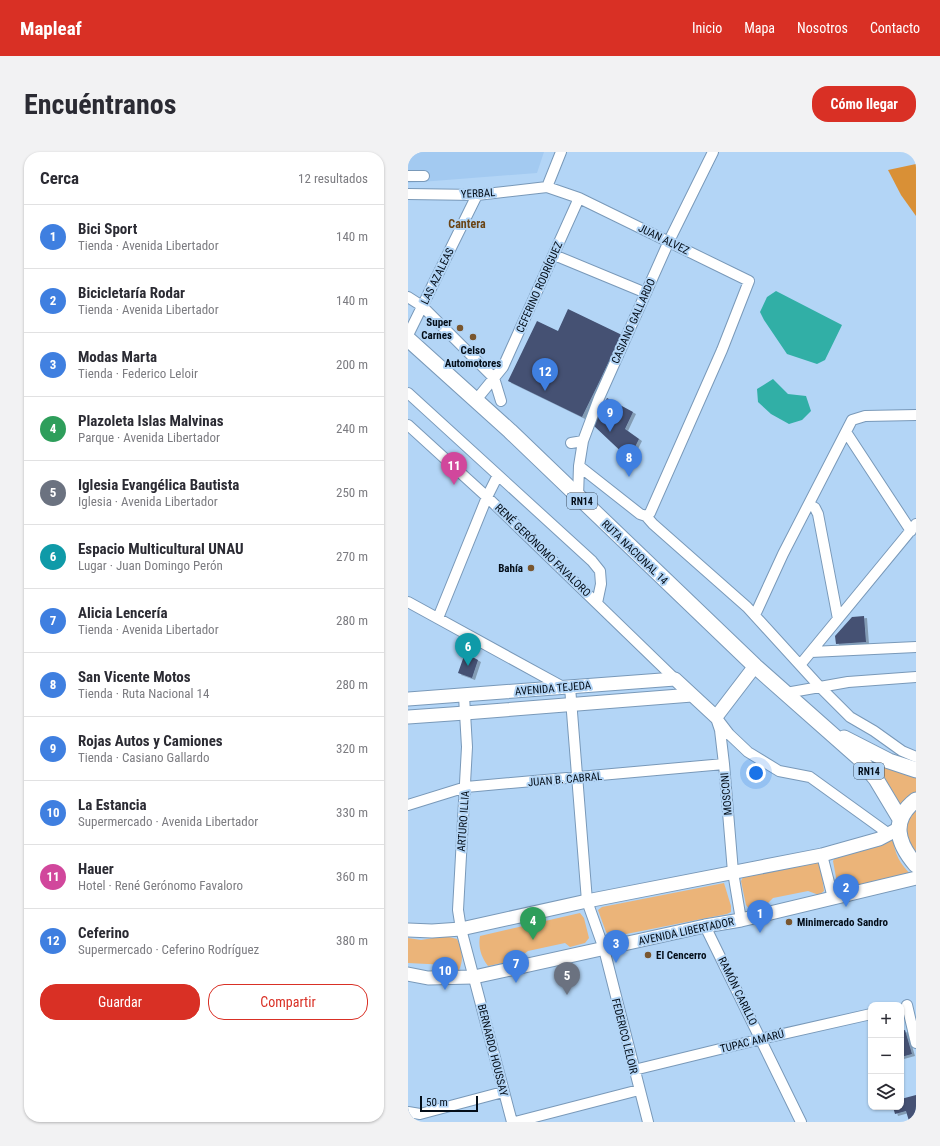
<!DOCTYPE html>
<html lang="es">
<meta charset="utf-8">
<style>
body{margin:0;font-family:"Roboto Condensed",sans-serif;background:#f2f2f3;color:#2b2b33}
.controls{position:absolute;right:12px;bottom:12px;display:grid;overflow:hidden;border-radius:8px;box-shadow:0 1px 3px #0004}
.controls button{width:36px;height:36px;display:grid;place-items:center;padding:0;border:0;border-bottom:1px solid #e1e1e2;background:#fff;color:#2b2b33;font:20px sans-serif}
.scale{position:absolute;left:12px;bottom:10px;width:58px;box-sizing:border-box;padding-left:4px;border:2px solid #030d18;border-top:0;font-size:11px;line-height:14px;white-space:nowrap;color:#030d18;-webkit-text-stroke:3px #b3d5f6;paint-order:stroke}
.you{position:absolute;left:348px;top:621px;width:14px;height:14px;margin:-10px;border:3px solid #fff;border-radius:50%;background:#1a73e8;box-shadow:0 0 0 6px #1a73e833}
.badge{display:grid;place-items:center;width:26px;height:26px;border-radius:50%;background:#d93025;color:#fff;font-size:13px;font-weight:700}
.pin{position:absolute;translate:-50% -33px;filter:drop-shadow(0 1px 2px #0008)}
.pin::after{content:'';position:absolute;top:21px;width:14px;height:12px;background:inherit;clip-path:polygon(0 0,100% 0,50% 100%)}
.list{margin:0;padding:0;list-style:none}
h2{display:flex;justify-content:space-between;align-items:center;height:52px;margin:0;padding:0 16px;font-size:17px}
h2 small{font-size:13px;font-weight:400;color:#7c7c81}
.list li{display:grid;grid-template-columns:26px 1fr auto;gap:12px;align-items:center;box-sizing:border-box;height:64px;padding:0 16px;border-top:1px solid #e1e1e2}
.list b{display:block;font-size:15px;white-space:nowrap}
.list p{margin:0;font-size:13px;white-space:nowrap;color:#7c7c81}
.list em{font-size:13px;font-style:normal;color:#7c7c81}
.actions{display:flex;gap:8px;padding:12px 16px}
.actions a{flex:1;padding:9px 0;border:1px solid #d93025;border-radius:16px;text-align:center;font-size:14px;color:#d93025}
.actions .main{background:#d93025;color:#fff}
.icon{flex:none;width:22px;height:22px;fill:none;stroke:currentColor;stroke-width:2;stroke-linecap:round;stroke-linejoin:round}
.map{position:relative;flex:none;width:508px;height:970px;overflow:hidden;border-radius:16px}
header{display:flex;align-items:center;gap:24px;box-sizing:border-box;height:56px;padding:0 20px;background:#d93025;color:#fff}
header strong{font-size:19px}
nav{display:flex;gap:22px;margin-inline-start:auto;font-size:14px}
.intro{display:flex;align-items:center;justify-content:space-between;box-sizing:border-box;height:96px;padding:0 24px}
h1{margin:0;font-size:28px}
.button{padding:10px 18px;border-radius:16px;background:#d93025;color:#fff;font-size:14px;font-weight:700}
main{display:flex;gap:24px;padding:0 24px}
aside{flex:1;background:#fff;border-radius:16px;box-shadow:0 1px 3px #0004}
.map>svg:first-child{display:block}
</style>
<header>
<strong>Mapleaf</strong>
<nav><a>Inicio</a><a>Mapa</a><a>Nosotros</a><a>Contacto</a></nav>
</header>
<div class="intro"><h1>Encuéntranos</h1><a class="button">Cómo llegar</a></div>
<main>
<aside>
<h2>Cerca<small>12 resultados</small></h2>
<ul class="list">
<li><span class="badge" style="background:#3f7fe0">1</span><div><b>Bici Sport</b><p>Tienda · Avenida Libertador</p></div><em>140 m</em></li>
<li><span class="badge" style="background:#3f7fe0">2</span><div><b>Bicicletaría Rodar</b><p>Tienda · Avenida Libertador</p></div><em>140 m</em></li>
<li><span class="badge" style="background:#3f7fe0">3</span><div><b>Modas Marta</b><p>Tienda · Federico Leloir</p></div><em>200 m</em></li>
<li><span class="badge" style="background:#2e9e5b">4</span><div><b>Plazoleta Islas Malvinas</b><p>Parque · Avenida Libertador</p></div><em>240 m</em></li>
<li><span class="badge" style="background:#6b7280">5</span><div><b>Iglesia Evangélica Bautista</b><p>Iglesia · Avenida Libertador</p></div><em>250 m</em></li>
<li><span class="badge" style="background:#0f9aa8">6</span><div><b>Espacio Multicultural UNAU</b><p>Lugar · Juan Domingo Perón</p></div><em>270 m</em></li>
<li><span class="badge" style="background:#3f7fe0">7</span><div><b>Alicia Lencería</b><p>Tienda · Avenida Libertador</p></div><em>280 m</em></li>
<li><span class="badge" style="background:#3f7fe0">8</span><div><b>San Vicente Motos</b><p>Tienda · Ruta Nacional 14</p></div><em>280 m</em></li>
<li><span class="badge" style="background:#3f7fe0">9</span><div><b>Rojas Autos y Camiones</b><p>Tienda · Casiano Gallardo</p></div><em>320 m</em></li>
<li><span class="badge" style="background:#3f7fe0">10</span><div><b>La Estancia</b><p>Supermercado · Avenida Libertador</p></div><em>330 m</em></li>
<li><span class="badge" style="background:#d1479c">11</span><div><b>Hauer</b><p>Hotel · René Gerónomo Favaloro</p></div><em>360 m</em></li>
<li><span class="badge" style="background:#3f7fe0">12</span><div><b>Ceferino</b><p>Supermercado · Ceferino Rodríguez</p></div><em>380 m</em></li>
</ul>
<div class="actions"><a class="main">Guardar</a><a>Compartir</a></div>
</aside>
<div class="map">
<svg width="508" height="970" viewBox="0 0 508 970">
<defs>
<filter id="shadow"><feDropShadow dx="3" dy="2" stdDeviation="0" flood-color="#0004"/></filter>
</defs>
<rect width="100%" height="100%" fill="#b3d5f6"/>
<!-- built -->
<path fill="#a3caf1" d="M0,0H136L129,21L0,31Z"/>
<!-- green -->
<path fill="#ebb479" d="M445,596L508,624V642L493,660Z
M508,657V705L500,695L497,674Z
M485,685C486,701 492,713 504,723L436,740L430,736L425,709L428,704Z
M408,708L413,716L416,739L411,743L400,739L365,746L358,753L343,759L338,753L333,729L336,723Z
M316,731L323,754V760L319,762L203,785L198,780L190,758L194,755Z
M172,761L176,766L181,786L177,791L162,795L157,791L120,799L108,808L80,814C73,805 70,795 72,784Z
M37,784L49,787C54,797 56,808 51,818L45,819L39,813L0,811V786L13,788Z"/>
<!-- forest -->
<path fill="#d99036" d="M508,12V64L493,43L480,18Z"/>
<!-- water -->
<path fill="#31afa6" d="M368,139L434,173L417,208L409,212L379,202L356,168L352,160L359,145Z
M365,227L380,242L398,244L403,259L394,268L381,272L363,262L350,250L349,237Z"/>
<!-- building -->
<path fill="#445173" filter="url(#shadow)" d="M160,157L214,183L174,265L100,229L129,169L150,179Z
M199,246L225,260L217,277L231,287L221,307L185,273Z
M456,464L458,490L428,492L427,484L444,465Z
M57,501L70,508L64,526L50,521Z
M497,878L504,902L493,905V879Z
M508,943V967L501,969L498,959L487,962L485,955H493V947Z"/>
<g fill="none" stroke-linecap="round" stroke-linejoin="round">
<defs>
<path id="minor" d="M0,24H16
M139,35L153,0
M0,42L69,43L139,35L171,46L95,215L68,248
M171,46L341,129L314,198L242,361L238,364
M146,103L238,141
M0,145L14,154L86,226L93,249
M0,183L69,43
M0,241L184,409L192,419L193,432L189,451
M0,273L79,345L267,527
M438,280L503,379
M163,291L175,289
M171,314L232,362L238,364L245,372L339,455L412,535L442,565L466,579L494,599L508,605
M170,345L171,314L175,289L191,246L261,89L305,0
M401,352L407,356L410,362L430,467
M0,450L155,535
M347,463L375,402L444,268L457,264L508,263
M30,466L79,345L90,323
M403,500L508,495
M392,513L508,372
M162,535L179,749L196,797L240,970
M378,541L440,530L508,525
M56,544L59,595L50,758L53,777L104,970
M308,565L321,582L340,600L371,619L402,625L481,682
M309,569L312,578L316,612L325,720L333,768
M0,653L58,635L316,612
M414,703L425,746
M297,774L393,970
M499,853L508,891
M226,918L353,887L463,862
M0,960L12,962L95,940
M107,970L231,938"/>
<path id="major" d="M0,547L267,527L308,565L347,514
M0,565L57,561L284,543
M0,778L24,779L53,777L179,749L414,703L471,687L490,677
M0,822L20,826L66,825L297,774L333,768L508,726"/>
<path id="highway" d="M0,187L102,279L347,514L451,606L468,627L492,667
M436,586L481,609L508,618
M508,648C482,668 489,691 508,713"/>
</defs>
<!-- minor casing -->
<use href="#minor" stroke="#7999b9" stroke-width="12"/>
<!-- major casing -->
<use href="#major" stroke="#7999b9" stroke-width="15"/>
<!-- highway casing -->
<use href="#highway" stroke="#7999b9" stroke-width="17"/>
<!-- minor -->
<use href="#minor" stroke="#fff" stroke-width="10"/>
<!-- major -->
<use href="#major" stroke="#fff" stroke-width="13"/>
<!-- highway -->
<use href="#highway" stroke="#fff" stroke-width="15"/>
</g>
<!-- markers -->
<g fill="#79562f" stroke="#b3d5f6" stroke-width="1.5">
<circle cx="52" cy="176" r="4"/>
<circle cx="65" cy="185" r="4"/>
<circle cx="123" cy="416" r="4"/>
<circle cx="381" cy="770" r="4"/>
<circle cx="240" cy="803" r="4"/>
</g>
<g text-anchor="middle" stroke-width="4" stroke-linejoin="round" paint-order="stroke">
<!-- shield labels -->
<g fill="#b3d5f6" stroke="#38495b" stroke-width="1">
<rect x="159" y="341" width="30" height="16" rx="3"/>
<rect x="446" y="611" width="30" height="16" rx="3"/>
</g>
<g font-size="10" font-weight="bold" fill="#030d18">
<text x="174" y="353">RN14</text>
<text x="461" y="623">RN14</text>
</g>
<!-- street labels -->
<g font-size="11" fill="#030d18" stroke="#b3d5f6">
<text transform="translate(70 41) rotate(-3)" y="4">YERBAL</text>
<text transform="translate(256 87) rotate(26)" y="4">JUAN ALVEZ</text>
<text transform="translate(29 124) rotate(-64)" y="4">LAS AZALEAS</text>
<text transform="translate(131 135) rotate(-66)" y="4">CEFERINO RODRÍGUEZ</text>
<text transform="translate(225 169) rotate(-66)" y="4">CASIANO GALLARDO</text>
<text transform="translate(135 398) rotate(44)" y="4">RENÉ GERÓNOMO FAVALORO</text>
<text transform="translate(227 400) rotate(44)" y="4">RUTA NACIONAL 14</text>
<text transform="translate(145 536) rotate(-5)" y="4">AVENIDA TEJEDA</text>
<text transform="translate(157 627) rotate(-5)" y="4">JUAN B. CABRAL</text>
<text transform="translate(318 642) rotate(-95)" y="4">MOSCONI</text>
<text transform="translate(55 669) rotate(-86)" y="4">ARTURO ILLIA</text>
<text transform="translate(278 779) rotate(-12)" y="4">AVENIDA LIBERTADOR</text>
<text transform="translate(330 839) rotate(64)" y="4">RAMÓN CARILLO</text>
<text transform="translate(217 884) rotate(76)" y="4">FEDERICO LELOIR</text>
<text transform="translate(344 889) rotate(-14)" y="4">TUPAC AMARÚ</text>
<text transform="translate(85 898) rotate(76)" y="4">BERNARDO HOUSSAY</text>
</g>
<!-- poi labels -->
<g font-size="11" font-weight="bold" fill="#030d18" stroke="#b3d5f6" text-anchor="end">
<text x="44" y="174">Super<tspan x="44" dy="13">Carnes</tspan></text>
<text x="65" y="202" text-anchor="middle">Celso<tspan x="65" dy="13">Automotores</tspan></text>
<text x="115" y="420">Bahía</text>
<text x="389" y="774" text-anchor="start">Minimercado Sandro</text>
<text x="248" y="807" text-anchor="start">El Cencerro</text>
</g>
<!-- neighbourhood labels -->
<g font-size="12" font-weight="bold" fill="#6a4415" stroke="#b3d5f6">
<text x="59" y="76">Cantera</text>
</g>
</g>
</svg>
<div class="controls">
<button>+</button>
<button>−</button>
<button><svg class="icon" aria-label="layers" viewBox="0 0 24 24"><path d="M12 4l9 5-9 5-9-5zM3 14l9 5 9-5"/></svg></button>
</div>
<div class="scale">50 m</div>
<div class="you"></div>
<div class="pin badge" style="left:352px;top:781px;background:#3f7fe0">1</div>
<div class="pin badge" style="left:438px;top:755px;background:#3f7fe0">2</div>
<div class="pin badge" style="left:208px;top:811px;background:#3f7fe0">3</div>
<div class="pin badge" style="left:125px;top:788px;background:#2e9e5b">4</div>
<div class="pin badge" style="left:159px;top:843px;background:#6b7280">5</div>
<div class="pin badge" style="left:60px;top:514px;background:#0f9aa8">6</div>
<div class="pin badge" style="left:108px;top:831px;background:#3f7fe0">7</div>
<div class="pin badge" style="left:221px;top:325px;background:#3f7fe0">8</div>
<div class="pin badge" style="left:202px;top:280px;background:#3f7fe0">9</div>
<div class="pin badge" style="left:37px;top:838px;background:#3f7fe0">10</div>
<div class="pin badge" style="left:46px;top:333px;background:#d1479c">11</div>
<div class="pin badge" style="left:137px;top:239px;background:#3f7fe0">12</div>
</div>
</main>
